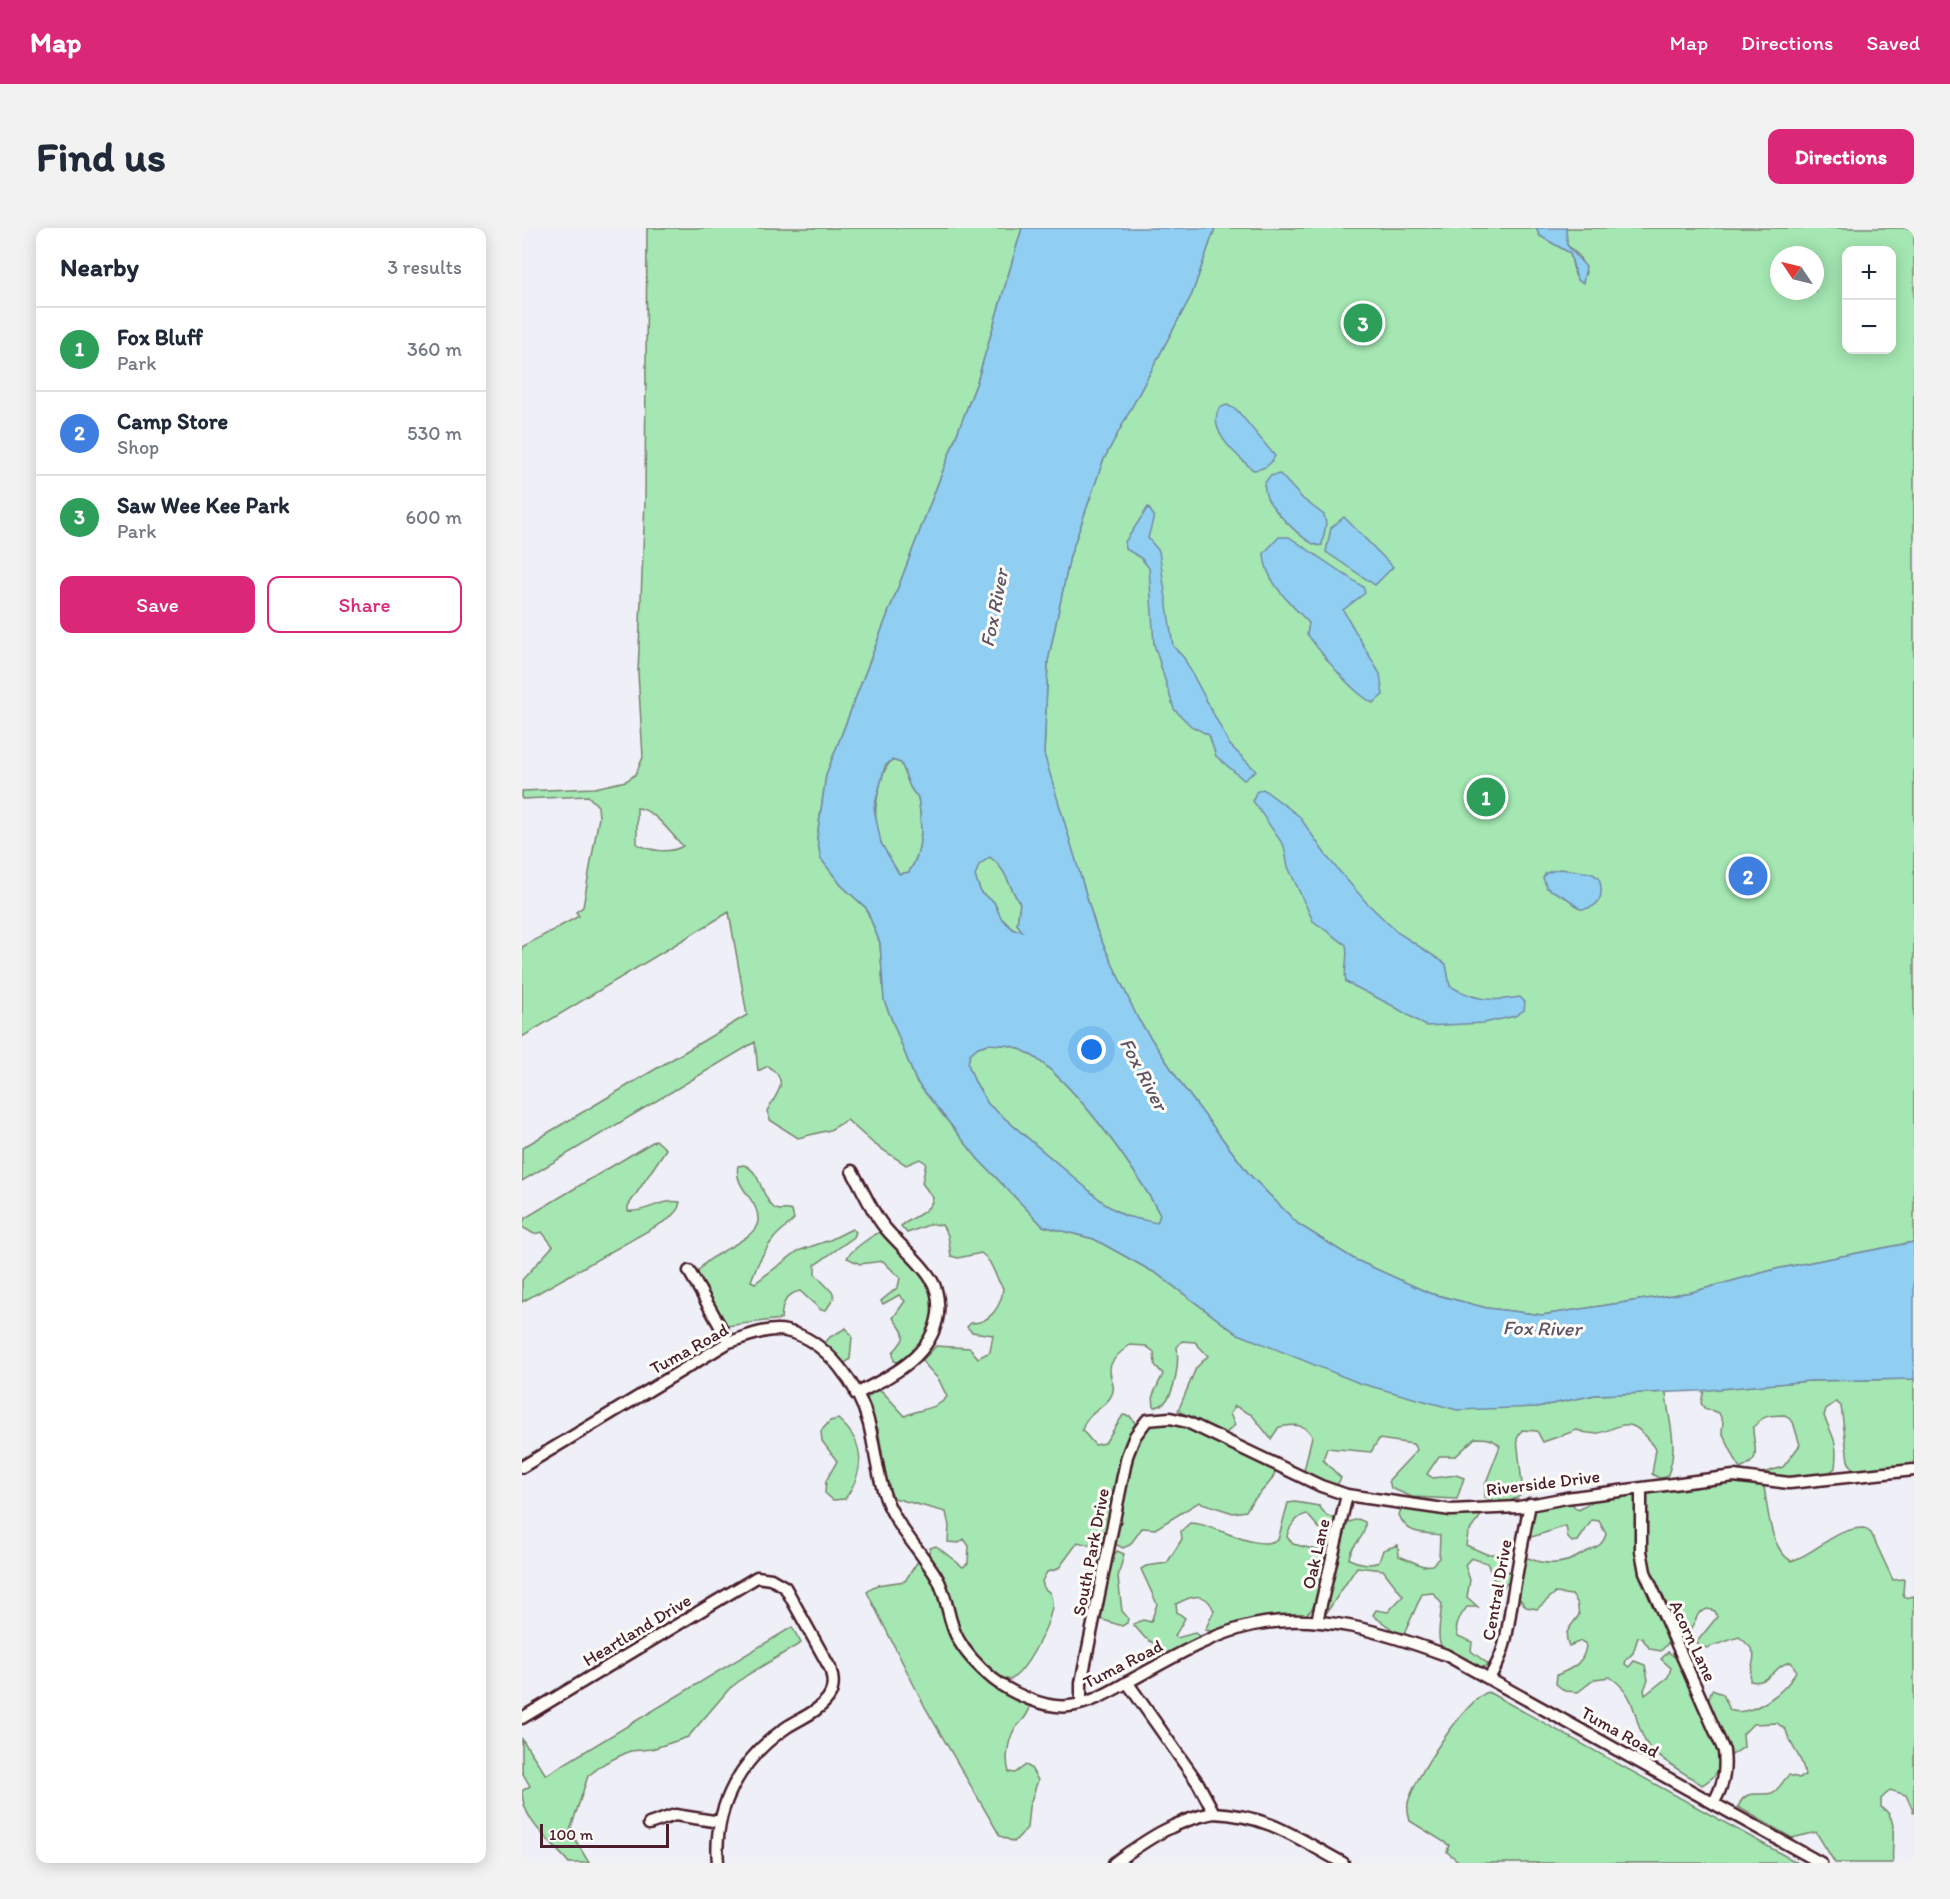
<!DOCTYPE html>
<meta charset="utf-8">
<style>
body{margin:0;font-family:Itim,sans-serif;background:#f2f2f3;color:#1f2937}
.controls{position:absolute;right:18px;top:18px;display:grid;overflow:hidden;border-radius:12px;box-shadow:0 3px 15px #0003}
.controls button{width:54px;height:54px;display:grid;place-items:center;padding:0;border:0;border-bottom:2px solid #e0e1e3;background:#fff;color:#1f2937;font:30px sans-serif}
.compass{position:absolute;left:1248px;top:18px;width:54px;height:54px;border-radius:50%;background:#fff;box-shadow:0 3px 15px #0003;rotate:305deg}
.scale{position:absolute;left:18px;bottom:15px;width:129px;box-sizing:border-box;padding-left:6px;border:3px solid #4a1f2b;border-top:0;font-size:16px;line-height:21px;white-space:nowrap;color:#4a1f2b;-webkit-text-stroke:4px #fdfcf7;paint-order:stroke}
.you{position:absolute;left:570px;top:822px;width:21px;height:21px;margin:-15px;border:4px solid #fff;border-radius:50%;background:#1a73e8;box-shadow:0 0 0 9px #1a73e833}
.badge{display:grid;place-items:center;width:39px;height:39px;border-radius:50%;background:#db2777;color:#fff;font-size:20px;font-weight:700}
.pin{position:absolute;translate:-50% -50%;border:3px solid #fff;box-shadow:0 2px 6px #0006}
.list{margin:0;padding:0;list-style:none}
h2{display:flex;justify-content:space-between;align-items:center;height:78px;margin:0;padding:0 24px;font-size:26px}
h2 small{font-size:20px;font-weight:400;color:#747a83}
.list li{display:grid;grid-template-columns:39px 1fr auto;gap:18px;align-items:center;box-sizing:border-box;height:84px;padding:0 24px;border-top:2px solid #e0e1e3}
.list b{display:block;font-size:22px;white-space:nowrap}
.list p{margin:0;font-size:20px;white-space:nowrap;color:#747a83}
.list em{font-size:20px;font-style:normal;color:#747a83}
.actions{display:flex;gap:12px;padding:18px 24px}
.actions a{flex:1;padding:14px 0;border:2px solid #db2777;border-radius:12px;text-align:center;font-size:21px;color:#db2777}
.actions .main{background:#db2777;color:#fff}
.map{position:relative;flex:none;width:1392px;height:1635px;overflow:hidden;border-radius:12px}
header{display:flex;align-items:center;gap:36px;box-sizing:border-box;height:84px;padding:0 30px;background:#db2777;color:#fff}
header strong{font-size:28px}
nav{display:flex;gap:33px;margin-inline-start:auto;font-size:21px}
.intro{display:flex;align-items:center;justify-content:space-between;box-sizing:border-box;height:144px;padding:0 36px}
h1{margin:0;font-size:42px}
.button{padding:15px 27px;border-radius:12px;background:#db2777;color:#fff;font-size:21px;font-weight:700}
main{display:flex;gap:36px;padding:0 36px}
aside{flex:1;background:#fff;border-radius:12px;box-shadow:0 3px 15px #0003}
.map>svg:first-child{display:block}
</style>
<header>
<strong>Map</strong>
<nav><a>Map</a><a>Directions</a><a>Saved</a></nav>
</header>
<div class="intro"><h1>Find us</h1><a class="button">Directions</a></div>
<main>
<aside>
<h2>Nearby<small>3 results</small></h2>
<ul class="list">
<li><span class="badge" style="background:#2e9e5b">1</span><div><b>Fox Bluff</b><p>Park</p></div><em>360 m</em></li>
<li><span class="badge" style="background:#3f7fe0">2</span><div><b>Camp Store</b><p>Shop</p></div><em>530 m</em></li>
<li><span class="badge" style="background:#2e9e5b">3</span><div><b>Saw Wee Kee Park</b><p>Park</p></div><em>600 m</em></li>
</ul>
<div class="actions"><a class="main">Save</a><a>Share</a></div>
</aside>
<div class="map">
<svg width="1392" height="1635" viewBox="0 0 1392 1635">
<rect width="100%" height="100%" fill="#eeeff7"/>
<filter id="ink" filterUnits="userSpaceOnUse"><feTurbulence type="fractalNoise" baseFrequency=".0167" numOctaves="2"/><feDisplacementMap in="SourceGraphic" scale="12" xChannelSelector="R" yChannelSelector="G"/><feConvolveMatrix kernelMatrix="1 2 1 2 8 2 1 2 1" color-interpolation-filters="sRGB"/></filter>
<g filter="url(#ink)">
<!-- green -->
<path fill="#a4e7b2" stroke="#77836e" stroke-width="1.5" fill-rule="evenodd" d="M125,0H500L455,154L304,547L295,610L299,631L319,657L344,680L358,715L362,772L394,853L456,931L521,998L572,1011L635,1046L714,1105L1015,1179L1073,1167L1144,1164C1146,1194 1158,1218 1145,1249L1137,1250L1130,1246L1134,1221C1099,1170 1093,1218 1055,1202L1021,1214L1015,1203L1000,1202L995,1211L1001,1265C992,1275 974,1277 963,1269V1257L978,1218C971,1210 963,1210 953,1210L934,1228H917L905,1246L911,1250L934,1247L942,1250L935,1271L890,1269L869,1260L867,1252L895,1222L891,1216L857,1211L849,1224L805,1220L801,1232L819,1250L815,1257L793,1250L782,1243L790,1208C783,1194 770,1197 757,1199L749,1211L730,1187L713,1178L708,1186L713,1197L704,1205L656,1183L674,1140L686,1128L673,1114L660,1113L655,1119C657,1135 653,1179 632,1179L631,1167L641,1146L633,1137L632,1124L624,1118L608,1117C569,1144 601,1151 588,1170C578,1183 565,1185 560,1202L573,1217L583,1215L601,1187L608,1188L613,1195L581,1318L573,1319L556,1314L536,1341L525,1344L520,1353L522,1360L528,1365C529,1369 531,1375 530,1379C527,1398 505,1443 488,1452C442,1441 424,1364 407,1326L408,1320L414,1318L441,1339L446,1335L447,1318L442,1311L437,1315L426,1314L427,1298L424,1284L372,1270L367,1264L356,1201L344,1171L353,1163H360L383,1188C398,1180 413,1183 425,1169L417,1152L400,1133L414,1118L448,1120L456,1130L468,1124L471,1107L450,1104L445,1099L449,1095C468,1096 480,1077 481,1060C472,1048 471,1033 459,1025L436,1030L429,1028L426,1007L420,997L409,996L385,1005L379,998C390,989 408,985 411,970L400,955L404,935L398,931L384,937L352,916L325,892L308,902L276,910L248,892L245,883C255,864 269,854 246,838L236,843L233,814L0,953V920L225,787L207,684L0,809V719L57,688L54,684L61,679L77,589L76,578L66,568L0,571V563L73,560L104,553L114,546L121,529L116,445L123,273ZM115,580C132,581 149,606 161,618C147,626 129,623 115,616Z
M693,0H1014L1018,8L1048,25L1053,47L1060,54L1064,44L1057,28L1045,17L1044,0H1392V1014L1254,1041L1170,1064L1020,1087L965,1080L907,1065L832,1031L776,996L727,946L662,860L616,791L575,703L522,527L526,433L548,328L581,233L670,66ZM1324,22H1370V122H1324ZM1257,27H1293V63H1257Z
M370,532L379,535C385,547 385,560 396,569C400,594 402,622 387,644L377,646C354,613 348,596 358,557C361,547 362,540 370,532Z
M468,629C486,642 486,659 498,675L495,696L501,703L492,702L479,690L472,674L459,665L453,648L456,637Z
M466,816C474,817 482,816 490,818C537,830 616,944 638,987L635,996L603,988L584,977L466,876L452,852L446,836L447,826L456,819Z
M134,912L144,921L106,978V983C124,985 137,971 158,974L156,981L147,991L0,1074V1052L31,1018L20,1004L12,1006L0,999L3,990Z
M222,937C240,944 238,968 252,980C257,984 263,980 270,983L272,991C266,998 258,1003 252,1010C242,1023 234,1038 229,1053L233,1055L276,1023L308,1012L330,1001L334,1004L332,1009L293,1037V1046L311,1065L312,1070L304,1082H299L278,1063C263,1066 260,1077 259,1091L204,1098L175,1046C184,1024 234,1014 236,993C238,972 211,960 216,938Z
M361,1003L408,1056L413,1068L412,1088L401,1115L379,1135L372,1133L371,1124C387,1108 383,1106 371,1090L383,1073L377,1067L361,1076L359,1073L376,1059L378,1050L361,1033L338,1036L325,1030C329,1022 353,1005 361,1003Z
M324,1100L330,1108L328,1131L322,1136L301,1117L308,1109Z
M1392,1151V1238L1332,1243L1326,1233L1319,1178L1314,1174L1304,1181L1302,1188C1312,1211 1316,1214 1313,1240C1295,1257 1256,1253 1234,1247L1261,1239L1278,1217L1271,1194L1263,1187C1248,1187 1240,1187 1231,1200C1231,1222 1242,1230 1218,1241L1200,1204L1201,1194L1197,1185L1182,1180L1179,1175L1182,1162L1287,1153Z
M316,1191C344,1215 343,1243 323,1271L311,1272L303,1265L304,1253L315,1233L300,1213L299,1203L308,1193Z
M646,1193L707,1216L749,1239L753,1242C753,1255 730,1269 724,1283L711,1285L677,1274L633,1301L620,1300L608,1317L601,1320L595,1317L592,1311C597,1283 604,1218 624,1200C630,1195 639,1195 646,1193Z
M1223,1252L1242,1259C1246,1282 1248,1320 1269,1333C1294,1326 1312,1300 1342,1300L1349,1305L1371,1352L1382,1351L1381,1366L1384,1370L1392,1368V1585L1384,1567L1368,1562L1359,1571V1579C1379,1590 1368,1618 1371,1635H1313L1294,1604L1270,1610L1216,1579C1224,1559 1237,1569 1250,1565C1257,1562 1261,1552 1267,1547L1277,1550L1283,1548C1282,1530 1268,1519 1264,1502L1255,1495L1231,1496L1221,1506L1222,1519L1210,1527L1185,1477L1190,1462L1201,1466L1208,1482C1228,1491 1269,1461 1274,1442L1269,1434C1252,1436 1249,1458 1228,1453C1227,1430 1243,1429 1217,1409L1184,1420L1174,1415L1195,1389L1193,1383L1185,1381L1177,1385L1168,1402L1150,1396L1122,1328L1123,1268L1125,1264Z
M1117,1265L1118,1319L1146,1415L1139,1423L1128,1421L1120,1410L1116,1409L1111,1425L1104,1432L1103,1436L1107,1439L1112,1433L1123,1437L1126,1452L1122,1462L1123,1467L1146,1449L1149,1440L1139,1431L1146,1424L1154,1430C1163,1449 1201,1519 1197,1536C1196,1547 1188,1552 1180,1557C1169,1549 1132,1528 1126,1518C1109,1492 1118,1469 1088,1449L1073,1451L1056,1464L1043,1463L1034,1456L1035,1447C1051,1440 1063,1435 1064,1416L1059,1413L1047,1418C1040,1404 1049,1399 1057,1387L1055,1374L1050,1367L1033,1365L1015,1381L1004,1379L997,1370L1002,1334L1006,1330C1025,1338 1043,1337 1060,1326C1072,1319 1080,1320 1084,1306L1077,1293L1070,1292L1056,1313L1050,1314L1046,1310L1044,1298L1010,1309L1007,1306L1013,1281L1048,1272L1053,1280L1057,1282L1079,1268Z
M773,1274L797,1278L805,1288L811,1289L813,1294L810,1303L797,1300L785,1286C775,1288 766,1300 765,1309L771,1316L803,1324L806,1328C802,1345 799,1373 786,1385C775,1395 730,1394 714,1397C702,1399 694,1405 683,1402L692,1383C684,1362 670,1368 654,1376L655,1384L663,1390L653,1408L655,1410L673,1405L677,1408C669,1419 642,1433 628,1429L633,1416L623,1410L611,1396L621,1392L629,1394L635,1376L619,1341L624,1338L645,1335L660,1311L659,1303L668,1295C693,1295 731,1324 756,1312L766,1275Z
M880,1278L960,1286L946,1305L944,1317L964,1326H978L980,1329L978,1341L988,1344L987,1354L980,1359C969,1352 970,1346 965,1335L949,1330L943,1337L948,1352L945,1369L956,1379H945C939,1387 931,1397 936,1408L950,1414L949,1423L966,1436L965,1438L956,1440C913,1419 914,1425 920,1376L911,1365L900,1366L882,1406L874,1404L853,1389L851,1387L854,1382L866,1384L881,1368L861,1342L835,1339L803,1387L801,1385L821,1296L836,1291L843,1294C845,1311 827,1317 827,1331C835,1335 849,1338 857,1334L861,1322L876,1317L877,1328L901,1338L910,1337L917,1330L918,1307C900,1304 886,1308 877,1287Z
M595,1323L602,1326L596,1349L600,1383L606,1390L605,1395L600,1398L578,1391L577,1387L589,1331Z
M396,1333L401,1334L415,1356L427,1402L436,1421L471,1458L508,1479C505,1491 498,1493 492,1502C486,1513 483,1532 487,1544L493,1545L504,1537L509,1540L516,1552L507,1579L505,1600L492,1614L478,1608L403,1479L345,1364L355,1357L383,1353Z
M270,1399L279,1415L225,1447L207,1461L166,1509L130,1521L108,1523L83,1535L66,1548L48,1603L67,1635H47C29,1613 0,1593 0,1563L8,1558L0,1544V1511L24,1547Z
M966,1464L1276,1635H939L925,1624L927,1617L888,1593C886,1586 885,1581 886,1575C892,1550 943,1473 966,1464Z"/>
<!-- water -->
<path fill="#90cff1" stroke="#7489a2" stroke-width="1.5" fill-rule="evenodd" d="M500,0H693L670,66L581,233L548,328L526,433L522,526L575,703L616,791L662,860L727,946L776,996L832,1031L907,1065L965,1080L1020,1087L1170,1064L1254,1041L1392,1014V1151L1287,1153L1176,1163L1073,1167L1015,1179L935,1182L837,1155L714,1105L635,1046L572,1011L521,998L456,931L394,853L362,772L358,715L344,680L319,657L299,631L295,610L304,547L455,154ZM370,532L379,535C385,547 385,560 396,569C400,594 402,622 387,644L377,646L359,615L352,580L363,538ZM468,629C486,642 486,659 498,675L495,696L500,703L492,702L479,690L472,674L459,665L453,648L457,637ZM466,816C474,817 482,816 489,818C537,829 616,944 638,987L635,995L603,988L584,977L466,876L452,852L446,836L448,826L456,819Z
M1014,0H1044L1045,17L1064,39L1061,55L1055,52L1048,25L1018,8Z
M705,177L715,182L753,228C748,238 742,241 731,242C715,227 685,204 697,180Z
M758,246L781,271L802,287L804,296L800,317C788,322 751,282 745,270C743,265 743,261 742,256L748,248Z
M626,279L632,288L626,310L637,323L651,418L662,430L708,517L734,543L722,552L694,528L687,507L669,498L652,481L632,416L627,340L619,330L604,321L603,314Z
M822,289L871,339L853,357L804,324L809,300Z
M757,309H767L841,359L843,365L821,382L858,446L861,467L851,475C828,463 801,427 785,406L787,395C769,376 742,353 742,325Z
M741,561L777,588L806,630L844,674L875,704L924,736L928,758C952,772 970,774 998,769L1003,774L1002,782L993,788L962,795L904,798L871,778L824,754C821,741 827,731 824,717L791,693L766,639L762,618L731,573L734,564Z
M1038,641L1069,645L1077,650C1082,667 1079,681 1058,681L1046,671L1025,660L1021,650L1024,645Z"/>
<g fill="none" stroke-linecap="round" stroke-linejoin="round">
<defs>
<path id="minor" d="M330,943C340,960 348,980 360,996C374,1015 396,1030 409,1051C416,1062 417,1073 416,1086C410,1129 369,1148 334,1166
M167,1043L207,1114
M0,1239L207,1114C224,1109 246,1099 264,1103C304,1111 337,1158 347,1196C353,1220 355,1247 364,1271C375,1299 398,1322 414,1348C426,1367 425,1392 436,1411C444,1426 458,1440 471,1451C489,1465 523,1481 547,1478C570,1476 592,1461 613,1450C650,1430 689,1406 731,1397C796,1383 864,1405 924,1427L1299,1635
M1119,1261V1323L1123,1344L1202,1523C1204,1543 1202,1556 1192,1574
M795,1393L825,1267
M967,1450C986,1420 985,1401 991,1367C996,1337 1002,1306 1008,1276
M605,1454L676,1555L692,1585C748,1588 773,1609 821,1635
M559,1475V1455L605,1228L613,1208L625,1192L648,1190L665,1194L799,1258L825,1267L929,1282L997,1279L1044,1270L1212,1248L1267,1255L1392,1242
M0,1490L235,1349L249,1351L263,1359L308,1440C311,1450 313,1460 306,1470C296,1484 279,1490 265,1499C219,1530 191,1579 196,1635
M127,1596L153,1587L198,1594
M592,1635C624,1612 653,1592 692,1585"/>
</defs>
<!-- minor casing -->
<use href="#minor" stroke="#4a1f2b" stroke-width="15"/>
<!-- minor -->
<use href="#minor" stroke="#fdfcf7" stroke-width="10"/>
</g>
</g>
<g text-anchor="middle" stroke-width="6" stroke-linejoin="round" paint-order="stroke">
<!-- street labels -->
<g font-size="18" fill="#4a1f2b" stroke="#fdfcf7">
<text transform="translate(167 1121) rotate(-29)" y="6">Tuma Road</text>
<text transform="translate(1021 1255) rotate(-7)" y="6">Riverside Drive</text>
<text transform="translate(569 1324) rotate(-79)" y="6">South Park Drive</text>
<text transform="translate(794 1326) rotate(-77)" y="6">Oak Lane</text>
<text transform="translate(975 1362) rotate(-80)" y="6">Central Drive</text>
<text transform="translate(115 1402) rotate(-31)" y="6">Heartland Drive</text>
<text transform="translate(1171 1413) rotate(65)" y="6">Acorn Lane</text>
<text transform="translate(601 1436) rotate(-27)" y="6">Tuma Road</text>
<text transform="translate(1098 1504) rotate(29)" y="6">Tuma Road</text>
</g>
<!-- water labels -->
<g font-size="20" font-style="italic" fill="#5f5466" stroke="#fdfcf7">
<text transform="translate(472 380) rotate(-79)" y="7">Fox River</text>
<text transform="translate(622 846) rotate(62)" y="7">Fox River</text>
<text transform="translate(1020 1100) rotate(1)" y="7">Fox River</text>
</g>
</g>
</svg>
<div class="controls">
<button>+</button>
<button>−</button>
</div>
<svg class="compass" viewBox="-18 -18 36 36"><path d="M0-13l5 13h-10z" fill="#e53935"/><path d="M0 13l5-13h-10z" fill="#747a83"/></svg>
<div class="scale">100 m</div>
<div class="you"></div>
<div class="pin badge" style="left:964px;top:569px;background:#2e9e5b">1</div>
<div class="pin badge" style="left:1226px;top:648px;background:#3f7fe0">2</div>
<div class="pin badge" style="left:841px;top:95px;background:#2e9e5b">3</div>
</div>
</main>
